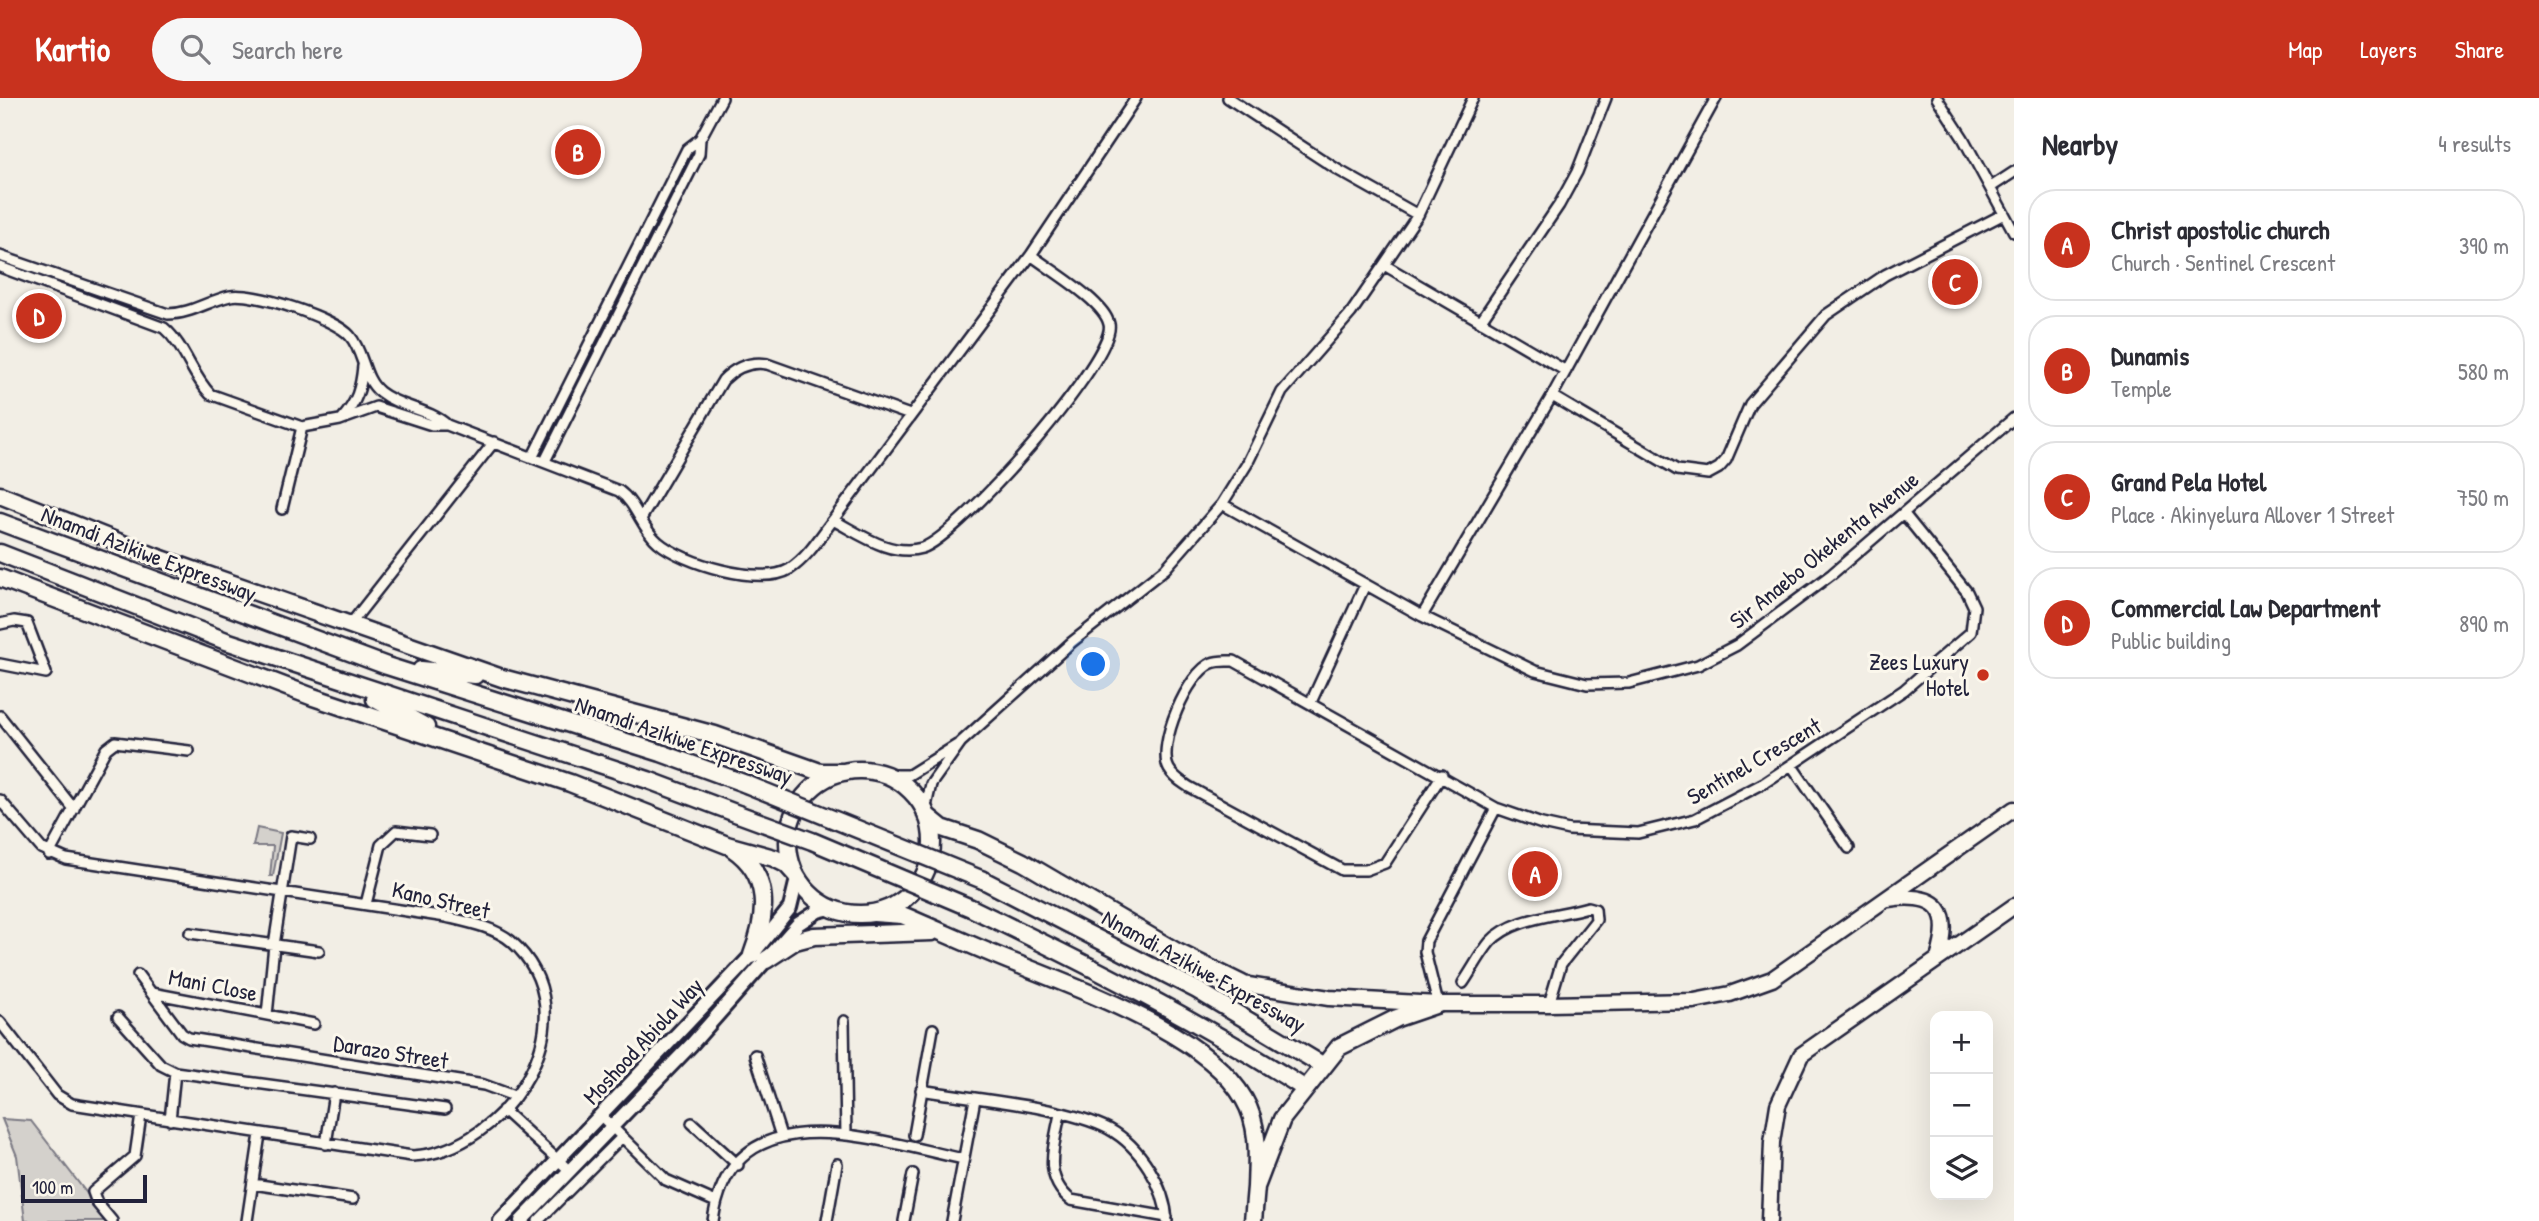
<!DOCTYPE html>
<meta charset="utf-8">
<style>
body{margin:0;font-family:"Patrick Hand",sans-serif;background:#f7f7f7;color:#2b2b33}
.controls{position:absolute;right:21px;bottom:21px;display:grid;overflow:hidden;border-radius:14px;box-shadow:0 7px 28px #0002}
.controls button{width:63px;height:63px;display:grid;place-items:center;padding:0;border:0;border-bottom:2px solid #e1e1e2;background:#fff;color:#2b2b33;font:35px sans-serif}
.scale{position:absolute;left:21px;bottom:18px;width:126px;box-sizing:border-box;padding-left:7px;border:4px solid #22223b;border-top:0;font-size:19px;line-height:24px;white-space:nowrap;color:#22223b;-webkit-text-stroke:5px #fbf7ec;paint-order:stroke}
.you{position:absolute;left:1094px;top:567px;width:24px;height:24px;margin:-18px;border:5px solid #fff;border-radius:50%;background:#1a73e8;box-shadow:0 0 0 10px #1a73e833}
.badge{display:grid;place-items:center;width:46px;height:46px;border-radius:50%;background:#c8321e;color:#fff;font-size:23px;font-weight:700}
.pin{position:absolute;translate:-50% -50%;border:4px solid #fff;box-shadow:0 2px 7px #0006}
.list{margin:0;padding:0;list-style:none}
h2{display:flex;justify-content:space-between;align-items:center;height:91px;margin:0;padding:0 28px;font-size:30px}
h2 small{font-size:23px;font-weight:400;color:#7c7c81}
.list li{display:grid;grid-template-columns:46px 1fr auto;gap:21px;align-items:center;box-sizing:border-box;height:112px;margin:0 14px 14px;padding:0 14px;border:2px solid #e1e1e2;border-radius:28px}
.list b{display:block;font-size:26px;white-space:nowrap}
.list p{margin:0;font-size:23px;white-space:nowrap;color:#7c7c81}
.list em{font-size:23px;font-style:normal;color:#7c7c81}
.icon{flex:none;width:38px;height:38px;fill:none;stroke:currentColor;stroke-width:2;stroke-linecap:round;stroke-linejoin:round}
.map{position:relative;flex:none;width:2014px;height:1123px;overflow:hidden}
header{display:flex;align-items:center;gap:42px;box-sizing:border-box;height:98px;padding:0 35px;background:#c8321e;color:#fff}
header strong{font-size:33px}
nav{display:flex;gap:38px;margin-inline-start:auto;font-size:24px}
.search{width:490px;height:63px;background:#f7f7f7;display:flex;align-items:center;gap:18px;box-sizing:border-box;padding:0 24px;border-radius:38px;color:#7c7c81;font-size:26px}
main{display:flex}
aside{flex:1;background:#fff}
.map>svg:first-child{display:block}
</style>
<header>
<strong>Kartio</strong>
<div class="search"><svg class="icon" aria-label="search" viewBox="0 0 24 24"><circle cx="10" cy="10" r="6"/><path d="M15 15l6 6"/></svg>Search here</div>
<nav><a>Map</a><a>Layers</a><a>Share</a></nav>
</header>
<main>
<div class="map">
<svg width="2014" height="1123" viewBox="0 0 2014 1123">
<rect width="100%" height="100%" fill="#f2eee5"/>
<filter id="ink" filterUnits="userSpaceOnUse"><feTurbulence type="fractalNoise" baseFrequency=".0143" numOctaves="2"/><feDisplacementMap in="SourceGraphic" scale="14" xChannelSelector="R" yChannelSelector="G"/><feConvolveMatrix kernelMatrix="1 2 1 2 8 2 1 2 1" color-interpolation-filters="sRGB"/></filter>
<g filter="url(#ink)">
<!-- green -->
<path fill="#d4d1cc" stroke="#7b7a84" stroke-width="2" d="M257,730L281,735L273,778H270L273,748H253Z
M2,1021L31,1023L108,1123H25L17,1058Z"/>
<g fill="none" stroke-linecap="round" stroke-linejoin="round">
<defs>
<path id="street" d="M1228,0L1338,72L1418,117
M1937,0L1963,40L2014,134
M1991,89L2014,74
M0,158L168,216C190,216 208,203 230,198C252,193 335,220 350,238C364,254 363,281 380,294C400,310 428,310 447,327
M1386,168L1566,273
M0,169L164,230C185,248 191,276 210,296L302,329L340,322L376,309L432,327H447L619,393C637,406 641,430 658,444C682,465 761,489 790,471C808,459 820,439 833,422L1031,157L1136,0
M1480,224L1559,107L1577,74L1606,0
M1552,298L1677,372L1708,376L1719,370L1726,362L1750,306L1826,217L1885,177L2004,116
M342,321C357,304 361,290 363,268
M533,358L687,51L700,41L722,0
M545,363L699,56L700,41
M1222,406L1422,518L1535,573L1587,586L1629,585L1698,567L1737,547L1832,476L2014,320
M282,411L302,329
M641,421L723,282C735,270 749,263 767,266L910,317
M833,422C860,436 890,459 922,450C959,439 1118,258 1109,226C1104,203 1050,172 1031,157
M1422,518L1552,298L1716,0
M0,526L14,523L27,525L46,575L0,566
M349,528L494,344
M1311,604L1365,487
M0,618L74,711
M1792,668L1849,750
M885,677H909L957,647
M1442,677L1385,765L1366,772H1342L1189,689C1182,684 1174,680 1169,671C1156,648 1188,574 1212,565C1218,562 1227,563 1234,563L1496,710L1542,726L1569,732L1638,735L1695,721L1764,685L1904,592L1971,534L1974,509L1967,494L1904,416
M0,702L41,750L66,761L446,819C467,824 494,829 511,843C596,918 507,1054 412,1058L72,1006L57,997L0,924
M925,713L931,686L961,644L1072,544L1165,471L1222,406L1247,366L1282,294L1351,215L1418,117L1473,0
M49,756L106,651L115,644L189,653
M366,806L381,747L396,733L430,737
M190,835L319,853
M138,877L182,936L189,940L484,987L514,998
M1463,885C1472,872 1480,856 1490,844C1513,819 1558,818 1588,809L1595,811L1596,822L1561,866L1549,906
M152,895L314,926
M1438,906L1425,854L1426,843L1496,710
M267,917L274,847L291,738L310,741
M118,919L161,967L175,974L445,1011
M844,923L846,1037
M755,957L781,1038
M921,992C973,1001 1064,1008 1109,1031C1140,1048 1165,1088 1167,1123
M503,1012L570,1073
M1060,1016C1054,1048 1042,1079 1071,1102L1167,1119
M602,1019L666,1082L716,1104
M170,1022L175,974
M692,1025L738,1067
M914,1037L933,931
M326,1046L334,995
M253,1086L353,1101
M112,1123L97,1105L93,1094L135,1058L141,1017
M247,1123L260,1036
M538,1123L622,1039
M713,1123C731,990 878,1043 963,1061
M827,1123L837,1066
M904,1123L913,1076
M952,1123L975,1001"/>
<path id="secondary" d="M500,1123L752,857L790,810L797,781
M521,1123L691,947L798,826L818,813L831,810"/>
<path id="primary" d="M1888,801C1940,794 1953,813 1938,861
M1242,886L1329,900L1438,906H1549L1694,903L1730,896L1772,881L2014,711
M1769,1123L1772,1044L1778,1007L1801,957L2014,808"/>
<path id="highway" d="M0,397L156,459L502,580L715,637L820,674H844
M0,424L387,568L661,655L746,686
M0,455L226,543L648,682L738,716
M0,480L313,599L570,685L727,747L774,760L786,766L795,776
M421,572L475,577
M375,601L426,629
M788 744a72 72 0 1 1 144 0a72 72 0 1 1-144 0Z
M926,717L942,730L978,742L1023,764L1177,854L1242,886
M732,750C772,777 767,818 752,857
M983,782L1197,892L1324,968
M971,810C1085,865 1198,922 1304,990
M874,815L902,817C940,833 977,850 1015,865C1083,893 1207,936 1244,1001C1260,1028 1257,1060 1256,1089
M766,862L795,843L814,838L932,834
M1253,1123L1256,1089L1282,1021L1339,949L1397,920L1438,906"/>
</defs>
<!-- street casing -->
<use href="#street" stroke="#22223b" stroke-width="14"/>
<!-- secondary casing -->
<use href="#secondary" stroke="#22223b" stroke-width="18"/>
<!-- primary casing -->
<use href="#primary" stroke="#22223b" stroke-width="19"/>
<!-- highway casing -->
<use href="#highway" stroke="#22223b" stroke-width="21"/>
<!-- street -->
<use href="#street" stroke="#fbf7ec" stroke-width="9"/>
<!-- secondary -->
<use href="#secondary" stroke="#fbf7ec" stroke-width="12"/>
<!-- primary -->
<use href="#primary" stroke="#fbf7ec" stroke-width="14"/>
<!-- highway -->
<use href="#highway" stroke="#fbf7ec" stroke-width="16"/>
<defs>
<path id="highway-bridge" d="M746,686L983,782
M738,716L812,743L971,810"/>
</defs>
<!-- highway-bridge casing -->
<use href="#highway-bridge" stroke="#22223b" stroke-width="21" stroke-linecap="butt"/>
<!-- highway-bridge -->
<use href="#highway-bridge" stroke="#fbf7ec" stroke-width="16"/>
</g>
</g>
<!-- markers -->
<circle fill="#c8321e" stroke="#fbf7ec" stroke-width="2.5" cx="1983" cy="577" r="7"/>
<g text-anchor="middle" stroke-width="6" stroke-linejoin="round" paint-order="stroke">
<!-- street labels -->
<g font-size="23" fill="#22223b" stroke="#fbf7ec">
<text transform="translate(1824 452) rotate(-39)" y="8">Sir Anaebo Okekenta Avenue</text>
<text transform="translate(149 456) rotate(21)" y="8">Nnamdi Azikiwe Expressway</text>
<text transform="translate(684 642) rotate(19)" y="8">Nnamdi Azikiwe Expressway</text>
<text transform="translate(1754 663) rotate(-30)" y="8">Sentinel Crescent</text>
<text transform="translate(441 802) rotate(13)" y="8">Kano Street</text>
<text transform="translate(1204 873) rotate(29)" y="8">Nnamdi Azikiwe Expressway</text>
<text transform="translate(213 887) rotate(11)" y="8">Mani Close</text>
<text transform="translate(643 943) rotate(-47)" y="8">Moshood Abiola Way</text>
<text transform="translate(391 954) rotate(9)" y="8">Darazo Street</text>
</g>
<!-- poi labels -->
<g font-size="23" fill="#22223b" stroke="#fbf7ec" text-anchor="end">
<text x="1969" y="572">Zees Luxury<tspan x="1969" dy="26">Hotel</tspan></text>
</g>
</g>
</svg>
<div class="controls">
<button>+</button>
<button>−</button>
<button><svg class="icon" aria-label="layers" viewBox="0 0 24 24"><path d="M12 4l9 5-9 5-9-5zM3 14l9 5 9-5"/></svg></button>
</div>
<div class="scale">100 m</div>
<div class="you"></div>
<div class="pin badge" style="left:1535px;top:776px">A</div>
<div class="pin badge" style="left:578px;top:54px">B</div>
<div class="pin badge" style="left:1955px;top:184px">C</div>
<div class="pin badge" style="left:39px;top:218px">D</div>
</div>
<aside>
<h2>Nearby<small>4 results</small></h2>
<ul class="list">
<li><span class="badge">A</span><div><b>Christ apostolic church</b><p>Church · Sentinel Crescent</p></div><em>390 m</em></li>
<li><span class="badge">B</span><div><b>Dunamis</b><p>Temple</p></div><em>580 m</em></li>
<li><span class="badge">C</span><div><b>Grand Pela Hotel</b><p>Place · Akinyelura Allover 1 Street</p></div><em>750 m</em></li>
<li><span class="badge">D</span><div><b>Commercial Law Department</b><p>Public building</p></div><em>890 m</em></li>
</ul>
</aside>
</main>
